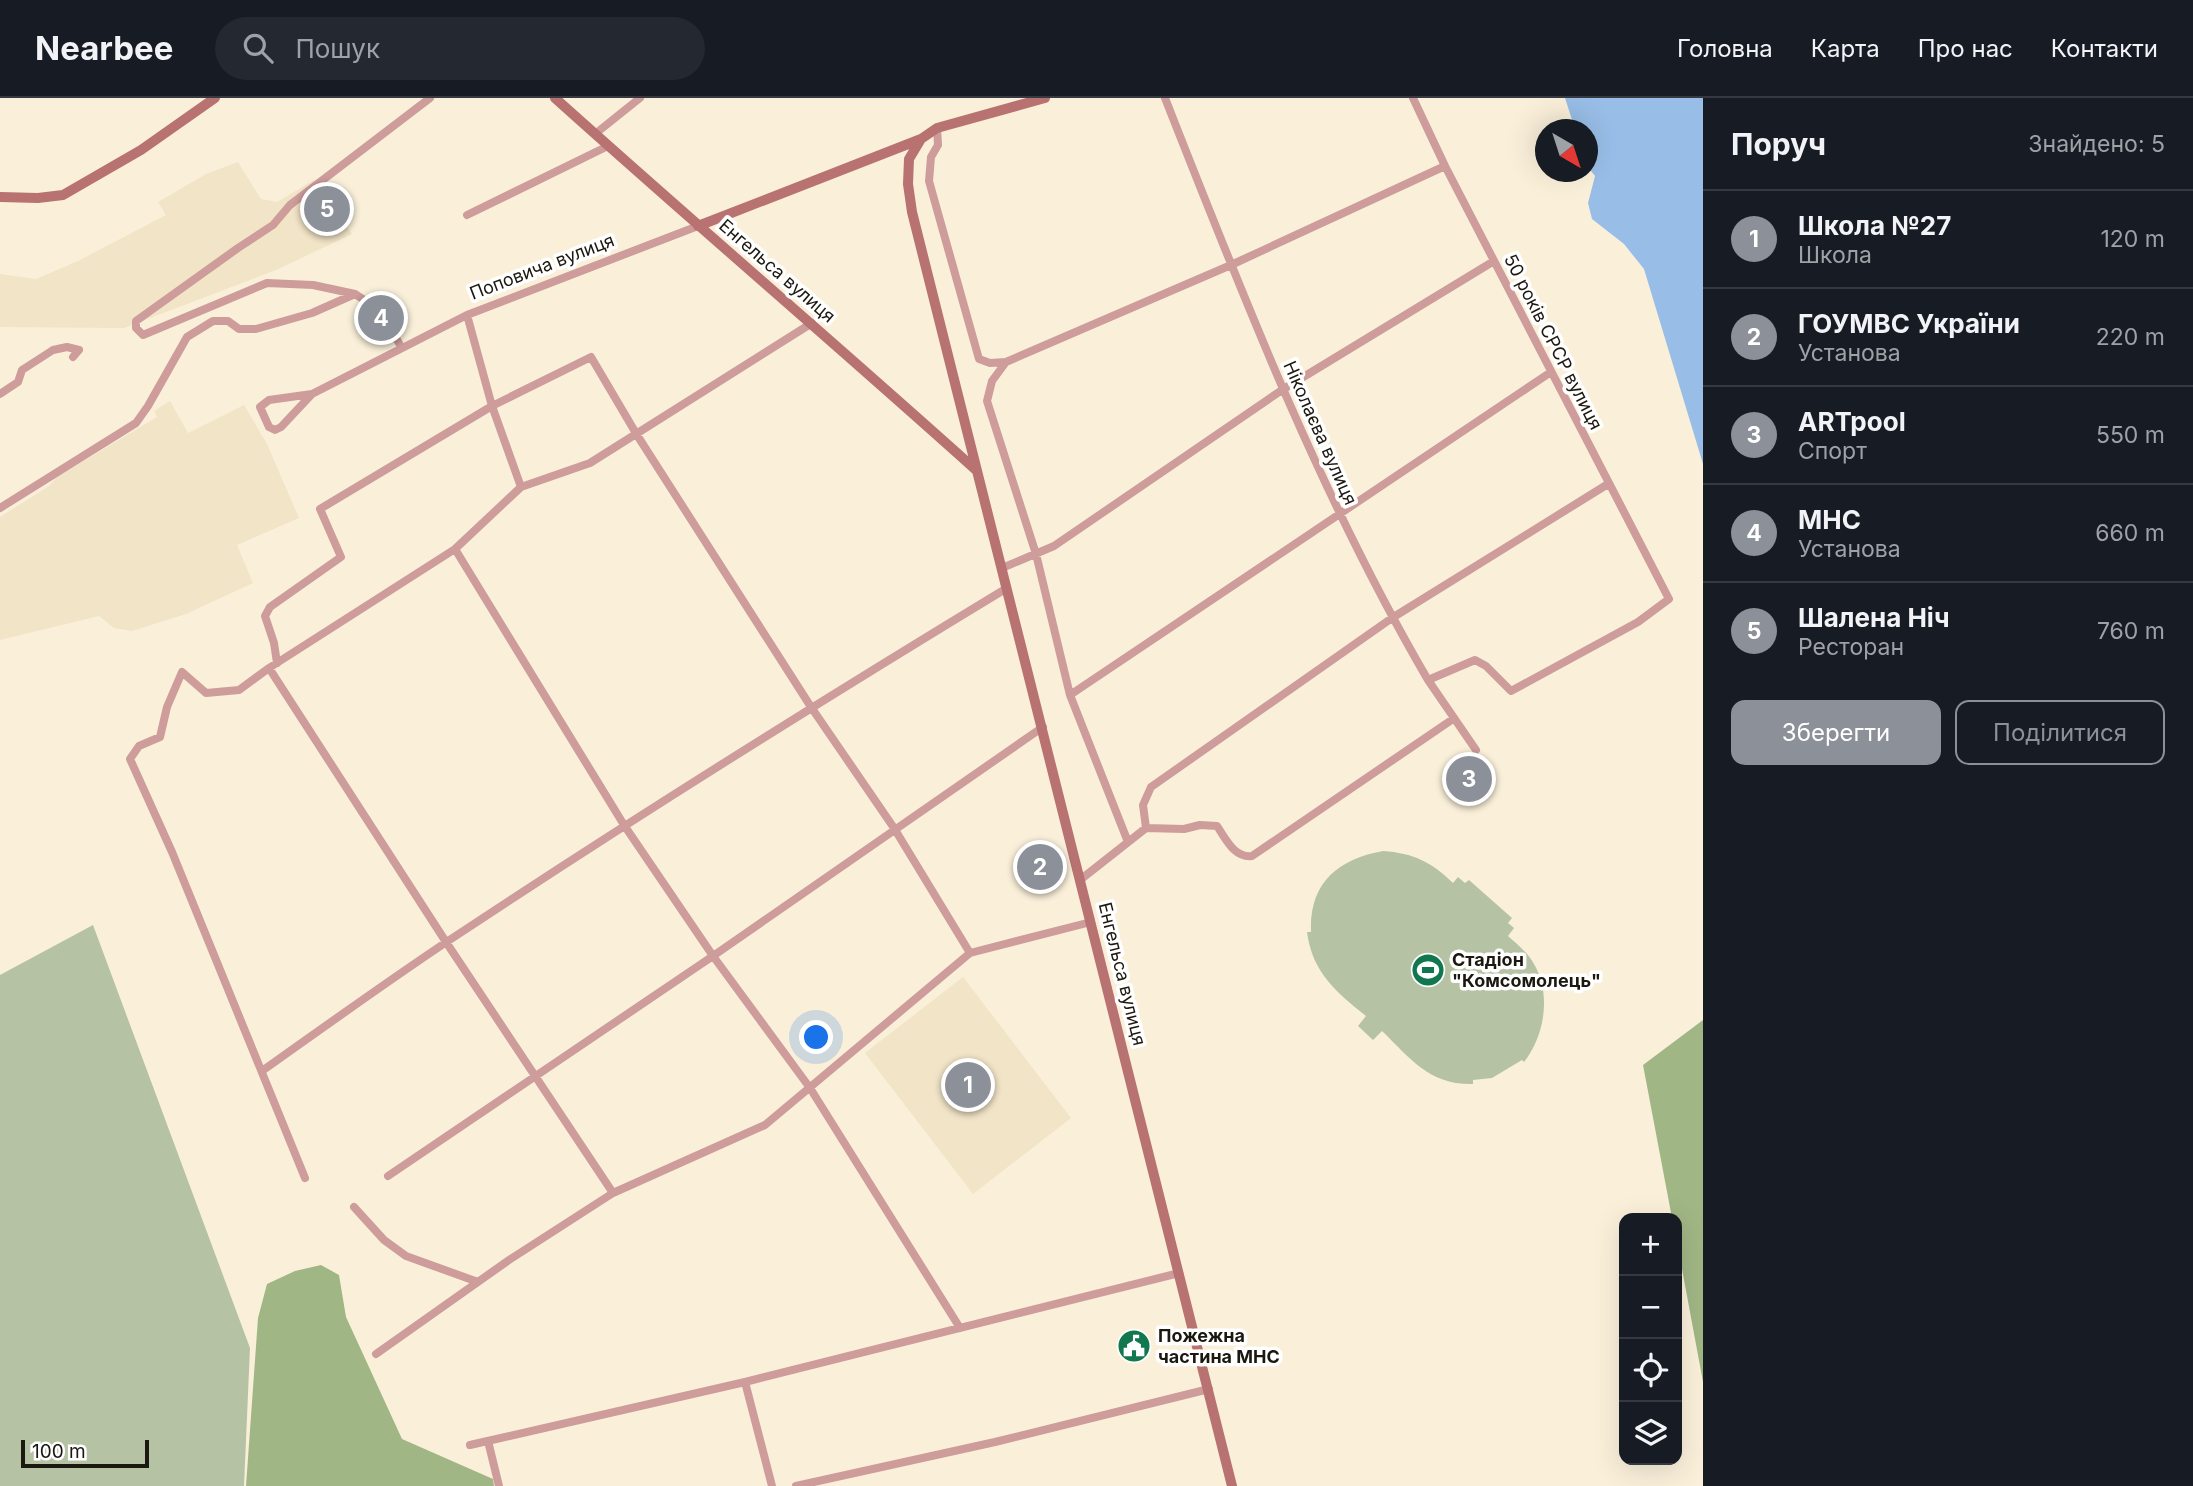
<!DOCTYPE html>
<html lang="uk">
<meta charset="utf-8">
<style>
body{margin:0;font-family:Inter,sans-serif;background:#242831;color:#f1f3f6}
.controls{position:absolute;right:21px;bottom:21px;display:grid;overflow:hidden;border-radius:14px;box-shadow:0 7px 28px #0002}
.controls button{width:63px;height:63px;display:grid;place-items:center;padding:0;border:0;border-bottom:2px solid #363941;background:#171b24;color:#f1f3f6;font:35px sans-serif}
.compass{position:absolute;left:1535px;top:21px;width:63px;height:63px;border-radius:50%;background:#171b24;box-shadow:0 7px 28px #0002;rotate:141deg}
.scale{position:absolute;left:21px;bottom:18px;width:128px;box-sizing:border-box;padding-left:7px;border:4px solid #1b1810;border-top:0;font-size:19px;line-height:24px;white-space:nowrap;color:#1b1810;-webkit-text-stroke:5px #fff;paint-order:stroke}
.you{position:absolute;left:817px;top:940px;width:24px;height:24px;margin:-18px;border:5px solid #fff;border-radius:50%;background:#1a73e8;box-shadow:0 0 0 10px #1a73e833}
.badge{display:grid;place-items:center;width:46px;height:46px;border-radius:50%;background:#8c9099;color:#fff;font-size:23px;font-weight:700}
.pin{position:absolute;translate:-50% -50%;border:4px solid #fff;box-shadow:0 2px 7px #0006}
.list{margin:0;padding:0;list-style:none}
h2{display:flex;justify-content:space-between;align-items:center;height:91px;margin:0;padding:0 28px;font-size:30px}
h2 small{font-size:23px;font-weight:400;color:#9ea1a6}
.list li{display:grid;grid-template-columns:46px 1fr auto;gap:21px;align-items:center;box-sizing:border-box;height:98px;padding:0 28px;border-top:2px solid #363941}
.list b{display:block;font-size:26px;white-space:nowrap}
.list p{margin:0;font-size:23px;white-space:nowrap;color:#9ea1a6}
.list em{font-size:23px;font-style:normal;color:#9ea1a6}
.actions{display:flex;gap:14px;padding:21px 28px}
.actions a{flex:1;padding:16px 0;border:2px solid #8c9099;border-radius:14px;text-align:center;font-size:24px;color:#8c9099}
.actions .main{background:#8c9099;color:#fff}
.icon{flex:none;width:38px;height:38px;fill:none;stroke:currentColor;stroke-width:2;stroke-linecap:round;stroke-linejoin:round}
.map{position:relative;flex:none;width:1703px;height:1388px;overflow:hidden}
header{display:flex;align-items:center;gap:42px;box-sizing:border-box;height:98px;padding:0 35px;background:#171b24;border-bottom:2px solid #363941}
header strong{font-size:33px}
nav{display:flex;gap:38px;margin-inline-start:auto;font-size:24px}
.search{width:490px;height:63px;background:#242831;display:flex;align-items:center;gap:18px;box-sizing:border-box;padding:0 24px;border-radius:38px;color:#9ea1a6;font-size:26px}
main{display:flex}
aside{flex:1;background:#171b24}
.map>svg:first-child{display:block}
</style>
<header>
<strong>Nearbee</strong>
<div class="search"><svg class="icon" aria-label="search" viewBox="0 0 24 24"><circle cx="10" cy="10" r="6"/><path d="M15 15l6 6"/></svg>Пошук</div>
<nav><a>Головна</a><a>Карта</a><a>Про нас</a><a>Контакти</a></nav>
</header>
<main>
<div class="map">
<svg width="1703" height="1388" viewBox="0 0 1703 1388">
<rect width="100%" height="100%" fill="#faf0da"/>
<!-- built -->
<path fill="#f1e4c7" d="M238,64L261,101L277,104L314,82L352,136L276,172L124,230L0,229V176L36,181L78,163L166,117L158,104L206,76Z
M170,303L188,335L244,307L267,346L299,420L237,447L253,485L186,516L132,533L114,530L99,518L0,542V419L49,388L57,379L157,319L154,313Z
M963,879L1071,1020L973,1096L865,955Z"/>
<!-- green -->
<path fill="#b5c3a4" d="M1383,753C1413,755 1432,764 1453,785L1458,779L1465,785L1469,782L1512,820L1508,825L1514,830L1508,838C1517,846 1528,855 1534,866C1552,897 1544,939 1524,964L1522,962L1492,980L1473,982V986C1429,987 1411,961 1382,933L1373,942L1358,928L1366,918C1336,894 1312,874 1307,834H1311C1309,785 1338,761 1383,753Z
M93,827L250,1250L244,1388H0V877Z"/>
<!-- forest -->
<path fill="#a1b685" d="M1703,922V1284L1677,1144V1120H1672L1643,967Z
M321,1167L339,1177L346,1219L402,1341L493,1381L494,1388H246L258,1220L267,1186L295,1173Z"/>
<!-- water -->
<path fill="#98bde6" d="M1565,0H1703V366L1644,171L1624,146L1592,121L1588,105L1595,78L1588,69V32L1575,31Z"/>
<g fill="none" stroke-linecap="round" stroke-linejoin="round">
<!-- street -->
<path stroke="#cd9c9b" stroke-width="8" d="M1165,0C1243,198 1320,397 1428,582L1475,562L1486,568L1511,593L1638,524L1669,501L1445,68L1413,0
M937,30L938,47L931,59L929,83L979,261L990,265L1006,264L1231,167L1445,68
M595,36L640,0
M467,117L608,48
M355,196L313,187L267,185L143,237L136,230V223L238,150L273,127L290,107L430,0
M1006,264L992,283L987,303L1036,456L1070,597L1128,744
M0,296L18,284L22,272L53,252L67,249L79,252L73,259
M312,296L281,329L275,332L269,329L260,309L269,302L312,296L467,217L698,128
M521,389L590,365L812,225
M0,410L136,325L148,308L187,239L213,223H228L239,231H256L312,215L355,196C380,211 388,224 401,249
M455,451L624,727L713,858L810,990L960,1230
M1002,470L1054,448L1282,292L1494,163
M277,565L274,545L265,518L270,509L341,459L320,411L492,308L591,259L637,337L811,609L894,730L970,855
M269,570L446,844L613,1095
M1428,582L1476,652
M1070,597L1551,274
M1146,730L1143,707L1151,689L1392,520L1608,386
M1080,782L1146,730L1184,731L1200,727L1217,728C1226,741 1234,760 1252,758L1453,621
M262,973C324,929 385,885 448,843C632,721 819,604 1007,490
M388,1078L713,858L1043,629
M305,1080L172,754L130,661L139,648L160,639L167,609L182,574L206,595L239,592L269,570L455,451L521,389L492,308L467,217
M354,1109L384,1142L406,1158L478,1184
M376,1256L509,1162L613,1095L765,1027L970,855L1091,824
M745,1284L772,1388
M488,1343L499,1388
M470,1347L745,1284L1179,1175
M796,1388L995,1344L1209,1291"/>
<!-- secondary -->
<path stroke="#b87271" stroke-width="10" d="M555,0C694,125 837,247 976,372
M921,41L909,61L908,86L912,114L1232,1388
M0,99L38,100L63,97L141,52L215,0
M698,128L921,41L937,30L1045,0"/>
</g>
<!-- icons -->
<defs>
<symbol id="stadium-disc" viewBox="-11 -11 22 22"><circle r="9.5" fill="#11774f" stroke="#fff"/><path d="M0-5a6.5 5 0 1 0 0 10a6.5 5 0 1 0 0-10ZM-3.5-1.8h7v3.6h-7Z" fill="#fff"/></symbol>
<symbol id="civic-disc" viewBox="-11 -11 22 22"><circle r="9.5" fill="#11774f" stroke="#fff"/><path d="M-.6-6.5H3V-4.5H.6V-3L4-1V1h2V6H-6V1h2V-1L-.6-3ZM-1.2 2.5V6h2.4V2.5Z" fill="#fff"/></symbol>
</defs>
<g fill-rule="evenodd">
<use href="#stadium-disc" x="1409" y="853" width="38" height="38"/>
<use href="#civic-disc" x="1115" y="1229" width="38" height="38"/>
</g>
<g text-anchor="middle" stroke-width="7" stroke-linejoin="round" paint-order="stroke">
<!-- street labels -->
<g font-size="18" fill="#1b1810" stroke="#fff">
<text transform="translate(542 169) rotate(-21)" y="6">Поповича вулиця</text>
<text transform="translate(777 173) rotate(41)" y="6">Енгельса вулиця</text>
<text transform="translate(1553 244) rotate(63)" y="6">50 років СРСР вулиця</text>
<text transform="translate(1320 335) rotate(66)" y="6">Ніколаєва вулиця</text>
<text transform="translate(1122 876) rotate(76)" y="6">Енгельса вулиця</text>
</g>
<!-- poi labels -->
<g font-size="18" font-weight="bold" fill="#1b1810" stroke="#fff" text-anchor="start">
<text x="1452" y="868">Стадіон<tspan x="1452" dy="21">"Комсомолець"</tspan></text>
<text x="1158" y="1244">Пожежна<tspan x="1158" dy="21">частина МНС</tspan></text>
</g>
</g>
</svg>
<div class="controls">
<button>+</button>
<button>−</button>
<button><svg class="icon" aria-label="locate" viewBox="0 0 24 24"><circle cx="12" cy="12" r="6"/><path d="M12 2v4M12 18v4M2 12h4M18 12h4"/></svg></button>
<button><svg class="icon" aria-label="layers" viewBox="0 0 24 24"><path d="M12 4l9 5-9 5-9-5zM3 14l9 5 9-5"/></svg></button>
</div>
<svg class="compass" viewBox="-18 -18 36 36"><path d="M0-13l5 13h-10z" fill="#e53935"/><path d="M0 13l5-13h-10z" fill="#9ea1a6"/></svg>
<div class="scale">100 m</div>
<div class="you"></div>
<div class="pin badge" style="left:968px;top:987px">1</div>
<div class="pin badge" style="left:1040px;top:769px">2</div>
<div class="pin badge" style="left:1469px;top:681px">3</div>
<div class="pin badge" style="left:381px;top:220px">4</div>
<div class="pin badge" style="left:327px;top:111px">5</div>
</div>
<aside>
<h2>Поруч<small>Знайдено: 5</small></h2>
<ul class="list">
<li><span class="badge">1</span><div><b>Школа №27</b><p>Школа</p></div><em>120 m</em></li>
<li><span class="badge">2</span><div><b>ГОУМВС України</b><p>Установа</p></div><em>220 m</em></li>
<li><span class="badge">3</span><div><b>ARTpool</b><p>Спорт</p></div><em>550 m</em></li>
<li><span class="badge">4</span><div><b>МНС</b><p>Установа</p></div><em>660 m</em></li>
<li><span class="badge">5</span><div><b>Шалена Нiч</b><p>Ресторан</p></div><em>760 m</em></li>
</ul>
<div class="actions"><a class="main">Зберегти</a><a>Поділитися</a></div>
</aside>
</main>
